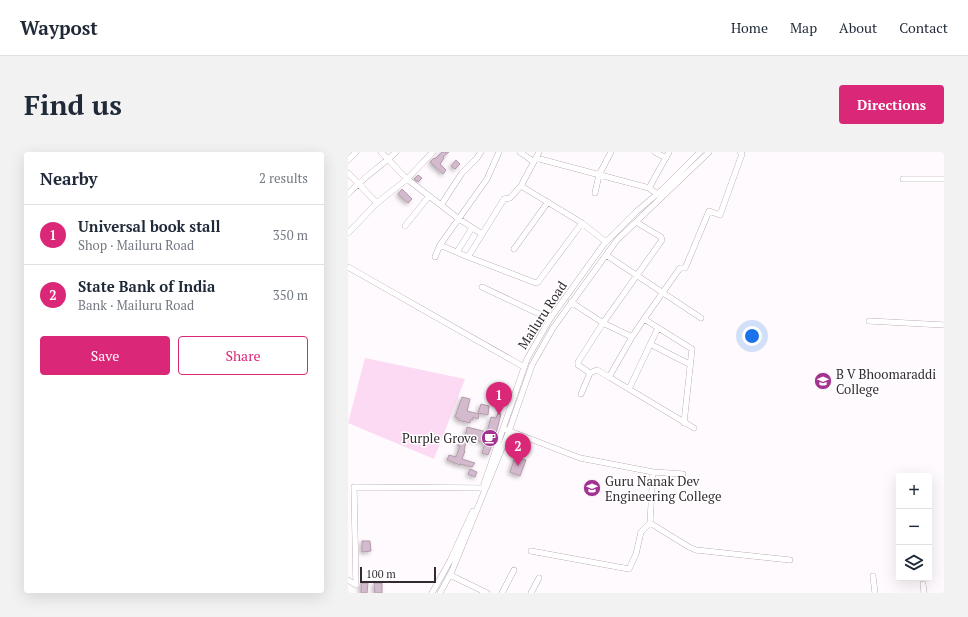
<!DOCTYPE html>
<meta charset="utf-8">
<style>
body{margin:0;font-family:"PT Serif",serif;background:#f2f2f3;color:#1f2937}
.controls{position:absolute;right:12px;bottom:12px;display:grid;overflow:hidden;border-radius:4px;box-shadow:0 4px 16px #0002}
.controls button{width:36px;height:36px;display:grid;place-items:center;padding:0;border:0;border-bottom:1px solid #e0e1e3;background:#fff;color:#1f2937;font:20px sans-serif}
.scale{position:absolute;left:12px;bottom:10px;width:76px;box-sizing:border-box;padding-left:4px;border:2px solid #332a31;border-top:0;font-size:11px;line-height:14px;white-space:nowrap;color:#332a31;-webkit-text-stroke:3px #fff;paint-order:stroke}
.you{position:absolute;left:404px;top:184px;width:14px;height:14px;margin:-10px;border:3px solid #fff;border-radius:50%;background:#1a73e8;box-shadow:0 0 0 6px #1a73e833}
.badge{display:grid;place-items:center;width:26px;height:26px;border-radius:50%;background:#db2777;color:#fff;font-size:13px;font-weight:700}
.pin{position:absolute;translate:-50% -33px;filter:drop-shadow(0 1px 2px #0008)}
.pin::after{content:'';position:absolute;top:21px;width:14px;height:12px;background:inherit;clip-path:polygon(0 0,100% 0,50% 100%)}
.list{margin:0;padding:0;list-style:none}
h2{display:flex;justify-content:space-between;align-items:center;height:52px;margin:0;padding:0 16px;font-size:17px}
h2 small{font-size:13px;font-weight:400;color:#747a83}
.list li{display:grid;grid-template-columns:26px 1fr auto;gap:12px;align-items:center;box-sizing:border-box;height:60px;padding:0 16px;border-top:1px solid #e0e1e3}
.list b{display:block;font-size:15px;white-space:nowrap}
.list p{margin:0;font-size:13px;white-space:nowrap;color:#747a83}
.list em{font-size:13px;font-style:normal;color:#747a83}
.actions{display:flex;gap:8px;padding:12px 16px}
.actions a{flex:1;padding:9px 0;border:1px solid #db2777;border-radius:4px;text-align:center;font-size:14px;color:#db2777}
.actions .main{background:#db2777;color:#fff}
.icon{flex:none;width:22px;height:22px;fill:none;stroke:currentColor;stroke-width:2;stroke-linecap:round;stroke-linejoin:round}
.map{position:relative;flex:none;width:596px;height:441px;overflow:hidden;border-radius:4px}
header{display:flex;align-items:center;gap:24px;box-sizing:border-box;height:56px;padding:0 20px;background:#fff;border-bottom:1px solid #e0e1e3}
header strong{font-size:19px}
nav{display:flex;gap:22px;margin-inline-start:auto;font-size:14px}
.intro{display:flex;align-items:center;justify-content:space-between;box-sizing:border-box;height:96px;padding:0 24px}
h1{margin:0;font-size:28px}
.button{padding:10px 18px;border-radius:4px;background:#db2777;color:#fff;font-size:14px;font-weight:700}
main{display:flex;gap:24px;padding:0 24px}
aside{flex:1;background:#fff;border-radius:4px;box-shadow:0 4px 16px #0002}
.map>svg:first-child{display:block}
</style>
<header>
<strong>Waypost</strong>
<nav><a>Home</a><a>Map</a><a>About</a><a>Contact</a></nav>
</header>
<div class="intro"><h1>Find us</h1><a class="button">Directions</a></div>
<main>
<aside>
<h2>Nearby<small>2 results</small></h2>
<ul class="list">
<li><span class="badge">1</span><div><b>Universal book stall</b><p>Shop · Mailuru Road</p></div><em>350 m</em></li>
<li><span class="badge">2</span><div><b>State Bank of India</b><p>Bank · Mailuru Road</p></div><em>350 m</em></li>
</ul>
<div class="actions"><a class="main">Save</a><a>Share</a></div>
</aside>
<div class="map">
<svg width="596" height="441" viewBox="0 0 596 441">
<defs>
<filter id="shadow"><feDropShadow dx="-2" dy="2" stdDeviation="2" flood-color="#0004"/></filter>
</defs>
<rect width="100%" height="100%" fill="#fffafd"/>
<!-- green -->
<path fill="#fddaf3" d="M17,206L117,227L86,307L0,271Z"/>
<!-- building -->
<path fill="#d3bacd" stroke="#b29aac" filter="url(#shadow)" d="M94,0H101L95,5L96,6L92,12L98,18L95,22L82,10L86,6L87,7Z
M108,8L112,12L107,17L103,14Z
M70,23L74,26L70,30L66,27Z
M54,37L64,47L60,51L50,42Z
M114,245L122,247L119,259L131,262L130,267L125,265V268L123,267L122,271L110,268V266L107,265Z
M133,252L141,254L140,263L130,261Z
M150,261L153,262L145,293H144L140,303L134,301L137,291L117,285L119,275L139,280L143,265L148,266Z
M113,285L119,287L116,298L117,299L114,307L127,311L124,315L112,312V313L99,308L101,303L108,305L112,294H110Z
M167,305L178,308L172,324L162,320Z
M122,317L129,320L127,325L120,322Z
M14,389H22L23,399L14,400Z
M13,431H20L19,441H13Z
M26,431H34V441H27Z"/>
<g fill="none" stroke-linecap="round" stroke-linejoin="round">
<defs>
<path id="minor" d="M33,0L59,27L111,67L134,82
M172,0L186,10
M307,0L318,6
M188,6L301,36
M0,8L8,0
M0,21L29,51
M555,27H596
M173,34L234,71L258,90
M247,41L251,23L263,0
M0,42C15,26 32,15 48,0
M309,42L301,36L321,0
M93,53L114,21L129,6L133,0
M57,74L81,44
M0,81L29,51L59,27L85,0
M92,93L120,105L188,131L190,130L234,71
M166,97L200,50
M109,100L124,76
M258,103L353,166
M87,105L92,93L139,27L151,0
M120,105L156,47L162,46L173,34L191,0
M0,115L176,215
M134,135L202,167
M223,150L255,171L284,185L296,167L332,116H337L338,114L361,59L372,63L394,2L392,0
M296,167L344,197L336,271
M521,169L596,173
M302,192L343,213
M242,221L249,218L261,225L284,185
M261,225L346,276
M281,237L310,176
M233,242L242,221L230,213V210L255,171L314,88L313,85L288,70
M159,278L232,306L305,320L335,322
M136,332L179,207L202,167L256,92L289,59L315,37L352,0
M302,371L341,395L348,398L442,408
M183,399L281,417L288,402L293,380L302,371L305,320
M102,423L139,441
M525,424L527,441
M0,428L8,433
M575,432L576,441
M8,433L6,335L134,336
M84,441L102,409L125,359
M92,441L104,419L161,279L184,213L205,176L269,88L361,0
M154,441L166,418
M183,441L191,426"/>
</defs>
<!-- minor casing -->
<use href="#minor" stroke="#a0899a" stroke-width="6"/>
<!-- minor -->
<use href="#minor" stroke="#fff" stroke-width="5.5"/>
</g>
<!-- icons -->
<defs>
<symbol id="university-disc" viewBox="-11 -11 22 22"><circle r="9.5" fill="#a33390" stroke="#fff"/><path d="M0-5L7-2L0 1L-7-2ZM-4 1L0 2.5L4 1V4Q0 6-4 4Z" fill="#fff"/></symbol>
<symbol id="cafe-disc" viewBox="-11 -11 22 22"><circle r="9.5" fill="#a33390" stroke="#fff"/><path d="M-5.5-4.5H6V0H3Q3 3.5 0 3.5H-2.5Q-5.5 3.5-5.5 0ZM3-3.2v2h1.7v-2ZM-6 4.5H4V6H-6Z" fill="#fff"/></symbol>
</defs>
<g fill-rule="evenodd">
<use href="#university-disc" x="465" y="219" width="20" height="20"/>
<use href="#cafe-disc" x="132" y="276" width="20" height="20"/>
<use href="#university-disc" x="234" y="326" width="20" height="20"/>
</g>
<g text-anchor="middle" stroke-width="3" stroke-linejoin="round" paint-order="stroke">
<!-- street labels -->
<g font-size="13" fill="#332a31" stroke="#fff">
<text transform="translate(194 163) rotate(-57)" y="5">Mailuru Road</text>
</g>
<!-- poi labels -->
<g font-size="13" fill="#332a31" stroke="#fff" text-anchor="start">
<text x="488" y="227">B V Bhoomaraddi<tspan x="488" dy="15">College</tspan></text>
<text x="129" y="291" text-anchor="end">Purple Grove</text>
<text x="257" y="334">Guru Nanak Dev<tspan x="257" dy="15">Engineering College</tspan></text>
</g>
</g>
</svg>
<div class="controls">
<button>+</button>
<button>−</button>
<button><svg class="icon" aria-label="layers" viewBox="0 0 24 24"><path d="M12 4l9 5-9 5-9-5zM3 14l9 5 9-5"/></svg></button>
</div>
<div class="scale">100 m</div>
<div class="you"></div>
<div class="pin badge" style="left:151px;top:263px">1</div>
<div class="pin badge" style="left:170px;top:314px">2</div>
</div>
</main>
